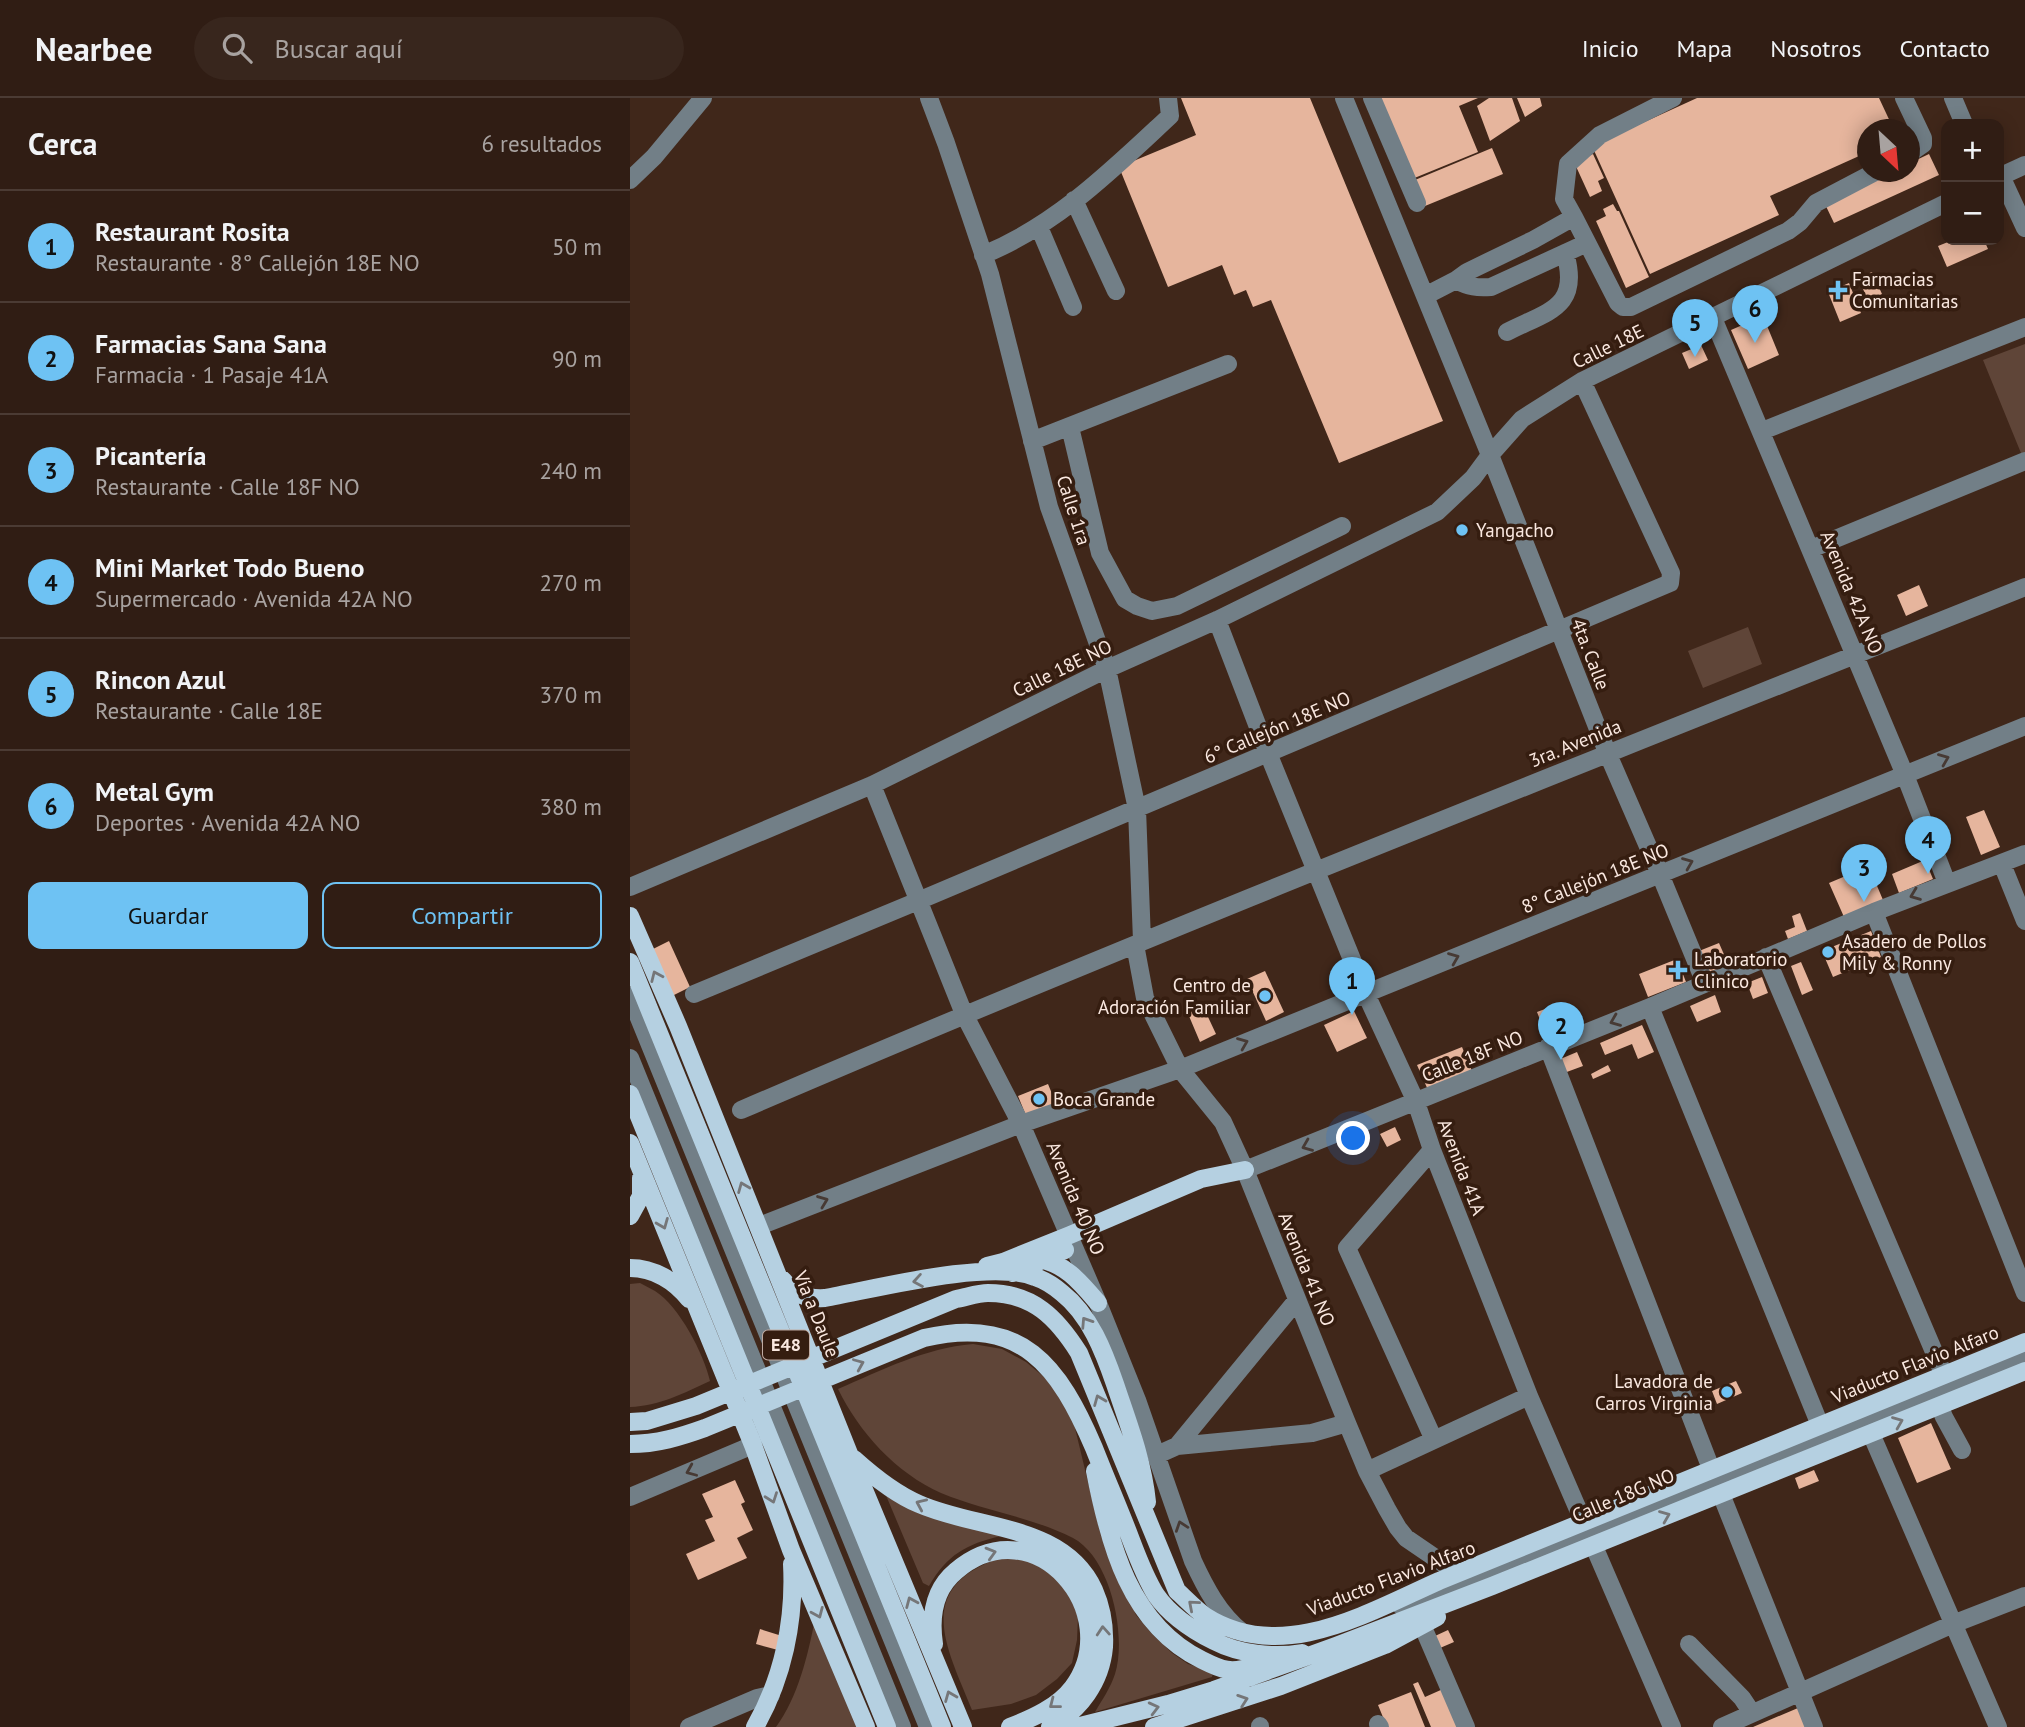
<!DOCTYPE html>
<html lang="es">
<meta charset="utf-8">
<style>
body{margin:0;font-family:"PT Sans",sans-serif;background:#38261d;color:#f1f3f6}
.controls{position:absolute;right:21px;top:21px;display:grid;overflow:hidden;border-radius:14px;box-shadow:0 4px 18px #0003}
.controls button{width:63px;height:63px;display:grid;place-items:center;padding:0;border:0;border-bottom:2px solid #4b3b34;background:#301d14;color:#f1f3f6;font:35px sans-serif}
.compass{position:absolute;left:1227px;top:21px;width:63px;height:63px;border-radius:50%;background:#301d14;box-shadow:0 4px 18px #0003;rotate:154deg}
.you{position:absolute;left:724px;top:1041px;width:24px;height:24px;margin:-18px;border:5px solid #fff;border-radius:50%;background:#1a73e8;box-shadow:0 0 0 10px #1a73e833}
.badge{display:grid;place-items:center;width:46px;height:46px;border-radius:50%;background:#6ec2f3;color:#111;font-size:23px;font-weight:700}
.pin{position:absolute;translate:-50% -58px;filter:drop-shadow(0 2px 4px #0008)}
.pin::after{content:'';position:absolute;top:37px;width:24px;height:21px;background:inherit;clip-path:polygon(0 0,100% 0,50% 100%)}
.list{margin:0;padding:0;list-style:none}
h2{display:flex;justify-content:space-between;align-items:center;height:91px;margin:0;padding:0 28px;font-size:30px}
h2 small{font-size:23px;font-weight:400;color:#a8a2a0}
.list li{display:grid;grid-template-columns:46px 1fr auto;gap:21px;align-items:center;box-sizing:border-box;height:112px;padding:0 28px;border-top:2px solid #4b3b34}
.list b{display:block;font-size:26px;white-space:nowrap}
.list p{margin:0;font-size:23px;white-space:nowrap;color:#a8a2a0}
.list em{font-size:23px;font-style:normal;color:#a8a2a0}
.actions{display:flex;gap:14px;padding:21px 28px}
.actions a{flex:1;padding:16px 0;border:2px solid #6ec2f3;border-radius:14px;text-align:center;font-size:24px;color:#6ec2f3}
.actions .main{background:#6ec2f3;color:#111}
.icon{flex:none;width:38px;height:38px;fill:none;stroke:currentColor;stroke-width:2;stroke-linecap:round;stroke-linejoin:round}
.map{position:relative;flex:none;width:1395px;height:1629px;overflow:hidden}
header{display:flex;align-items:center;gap:42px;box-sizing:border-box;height:98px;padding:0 35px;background:#301d14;border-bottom:2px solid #4b3b34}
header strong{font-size:33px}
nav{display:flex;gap:38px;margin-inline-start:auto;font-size:24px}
.search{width:490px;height:63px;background:#38261d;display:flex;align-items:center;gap:18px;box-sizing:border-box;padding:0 24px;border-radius:38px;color:#a8a2a0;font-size:26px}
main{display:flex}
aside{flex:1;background:#301d14}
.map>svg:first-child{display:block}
</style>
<header>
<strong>Nearbee</strong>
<div class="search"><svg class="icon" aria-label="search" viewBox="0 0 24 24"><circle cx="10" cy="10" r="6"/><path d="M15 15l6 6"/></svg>Buscar aquí</div>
<nav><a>Inicio</a><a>Mapa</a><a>Nosotros</a><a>Contacto</a></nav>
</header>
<main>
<aside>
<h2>Cerca<small>6 resultados</small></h2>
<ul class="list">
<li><span class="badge">1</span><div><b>Restaurant Rosita</b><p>Restaurante · 8° Callejón 18E NO</p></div><em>50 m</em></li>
<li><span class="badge">2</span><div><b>Farmacias Sana Sana</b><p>Farmacia · 1 Pasaje 41A</p></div><em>90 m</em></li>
<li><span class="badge">3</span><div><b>Picantería</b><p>Restaurante · Calle 18F NO</p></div><em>240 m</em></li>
<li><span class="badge">4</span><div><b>Mini Market Todo Bueno</b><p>Supermercado · Avenida 42A NO</p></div><em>270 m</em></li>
<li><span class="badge">5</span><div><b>Rincon Azul</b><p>Restaurante · Calle 18E</p></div><em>370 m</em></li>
<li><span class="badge">6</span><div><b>Metal Gym</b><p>Deportes · Avenida 42A NO</p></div><em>380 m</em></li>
</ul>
<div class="actions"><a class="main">Guardar</a><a>Compartir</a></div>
</aside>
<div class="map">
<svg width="1395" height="1629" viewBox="0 0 1395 1629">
<rect width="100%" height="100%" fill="#40271a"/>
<!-- green -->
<path fill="#5f4538" d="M1395,246V359L1393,360L1353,262Z
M1118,529L1132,566L1073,590L1058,553Z
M10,1185C15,1188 20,1190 25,1193C49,1208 74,1256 80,1283C54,1295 29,1308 0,1309V1186Z
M343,1246L372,1251L396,1264L414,1279L430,1299L444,1326L471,1438L506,1517L522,1536L542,1555L558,1566L583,1574L582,1579L465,1614C472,1602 481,1589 485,1576C497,1538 481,1460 443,1440C402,1419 354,1413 311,1395C266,1375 229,1334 208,1291C252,1272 295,1250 343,1246Z
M255,1395L371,1438C336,1446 317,1457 299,1488L293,1485Z
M370,1460H390L408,1466L425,1478L440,1497L448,1519L447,1542L442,1565L427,1581L406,1597L381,1606L342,1612C317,1550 282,1490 370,1460Z
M185,1521L228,1629H146C168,1599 178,1557 185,1521Z"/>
<!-- building -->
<path fill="#e6b59d" d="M551,0H680L813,323L709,365L641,202L623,209L616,192L604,197L592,167L538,189L489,69L566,37Z
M749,0H848L829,8L848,54L782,81Z
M859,0H882L890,23L860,43L847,8Z
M887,0H910L912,8L895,19Z
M1067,0H1249L1264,32H1238V54L1140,98L1149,117L1020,176L962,48Z
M862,50L873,76L795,108L785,82Z
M963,56L974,80L968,83L972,93L960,99L944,64Z
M1299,56L1309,77L1204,125L1194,104L1261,74H1280V65Z
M983,106L987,113H989L1019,179L996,190L966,123L976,118L973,111Z
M1323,142H1354L1358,151L1317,169L1308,148Z
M1242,174L1252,196L1238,202L1228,180Z
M1219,185L1231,215L1210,224L1198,194Z
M1133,218L1149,257L1118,271L1101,232Z
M1071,247L1078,262L1059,271L1052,255Z
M1289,487L1298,508L1276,518L1267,497Z
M1354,712L1370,749L1351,757L1336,719Z
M1295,762L1303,781L1269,795L1262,776Z
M1242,776L1253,802L1214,819L1199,785L1218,777L1221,785Z
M1170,815L1177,833L1158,841L1155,833L1165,829L1162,818Z
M1241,833L1251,859L1203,879L1192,853Z
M39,843L60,889L40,899L19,853Z
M1089,845L1099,868L1079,876L1069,853Z
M1047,861L1056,884L1018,899L1009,876Z
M1171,864L1183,892L1172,897L1161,868Z
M635,873L654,914L636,923L617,881Z
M1132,879L1138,895L1123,901L1117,885Z
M1085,897L1091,914L1067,924L1060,908Z
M571,904L586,936L570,944L556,911Z
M923,908L934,936L918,942L907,914Z
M724,913L737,940L707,954L694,927Z
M1012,927L1024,954L1008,961L1002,946L975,957L970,945Z
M832,949L842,973L798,992L787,967Z
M947,954L953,968L934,975L928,962Z
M978,967L981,973L963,981L961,976Z
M418,986L427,1008L397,1020L388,998Z
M765,1029L771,1042L757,1049L750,1036Z
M1106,1283L1112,1295L1087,1306L1082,1293Z
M1301,1325L1321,1371L1287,1385L1268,1340Z
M1184,1372L1189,1383L1169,1391L1165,1380Z
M105,1382L115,1404L111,1406L123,1432L107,1440L117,1460L68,1482L56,1456L85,1443L75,1422L83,1419L72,1396Z
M130,1531L152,1538L148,1552L126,1546Z
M818,1532L824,1544L810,1550L805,1538Z
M788,1584L795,1599L813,1591L829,1629H801L783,1586Z
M781,1594L795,1629H757L748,1607Z
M1168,1610L1176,1629H1123Z"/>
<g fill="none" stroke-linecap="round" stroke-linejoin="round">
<!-- minor -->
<path stroke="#727f87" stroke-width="18" d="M299,0L316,45L360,176L419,409L477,571L507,711L512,843
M714,0L860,357L977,654L1030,776L1075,885
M742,0L787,105
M1274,0L1293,40V46L1280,55
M1323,0L1334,26
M1371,78L1395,130
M1369,79L1395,67
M0,82L24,59L73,0
M444,102L486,193
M944,119L988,205L993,209H1001L1158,133L1170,124L1186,105L1245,74
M409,129L443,209
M353,157C427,127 483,71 540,18L538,0
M826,182C839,189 847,190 861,189L957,145
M795,198L826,182L837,174L903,142L944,119L934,101L938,66L970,37L1043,0
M1083,220L1275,677L1317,785
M877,234C918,213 951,210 935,155
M440,329L470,455L495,501L507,508L522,513L547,508L712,428
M1132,333L1395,229
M402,343L598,266
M1181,451L1395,363
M587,522L638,655L736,896L786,1004L802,1052L899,1298L1042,1629
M242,687L334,916L391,1026L468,1205L507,1302L563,1463C575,1489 589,1516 612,1534
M1372,766L1395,823
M0,789L242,687L477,571L587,522L807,414L843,380L860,357L892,321L952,283L1316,105
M1244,814L1395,1195
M506,852L515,900L550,971L593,1024L615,1072L717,1325L737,1373L757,1411L768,1430L776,1440L839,1483
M1136,859L1319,1289
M64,896L288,803L1040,485L1041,475L952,283
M0,898L298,1629
M1020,909L1194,1337
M918,949L1085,1381L1184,1629
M0,960L272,1629
M111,1012C536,829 966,661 1395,489
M802,1052L717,1150L804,1342
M615,1072L1020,909L1244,814L1395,756
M129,1128L391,1026L550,971L1395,628
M1304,1295L1314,1319L1332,1352
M1236,1324L1368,1629
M547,1348L682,1335L717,1325
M527,1357L547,1348L667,1202
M737,1373L899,1298
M0,1399L123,1347
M771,1508L959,1434L1235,1321L1395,1259
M786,1513L836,1629
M1059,1546L1112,1600L1122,1615
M748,1626L750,1629
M630,1628V1629
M59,1629L127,1600L141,1597
M1092,1629L1323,1526L1395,1498"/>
<!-- major -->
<path stroke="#b5d0e1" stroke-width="18" d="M0,818L48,928L220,1358L333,1629
M0,864L312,1629
M0,996L257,1629
M0,1045L123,1347L161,1452L236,1629
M0,1118L11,1098V1080
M408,1161C435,1165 451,1185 468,1205
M357,1168L373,1164L440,1137L571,1081L615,1072
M0,1170C24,1170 45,1183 59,1201
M383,1175L435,1152
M153,1182C165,1197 176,1201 195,1200C245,1191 359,1161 405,1179C414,1182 425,1189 432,1195C460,1217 474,1254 485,1286C498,1325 513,1363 517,1404
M0,1324L17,1323L66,1308L326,1201C337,1199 348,1195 358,1195C403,1195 427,1220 449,1255L547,1493C556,1501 565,1511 575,1518C651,1567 737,1515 809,1483L1395,1244
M0,1346C27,1346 50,1339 75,1330L294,1240C392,1217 429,1268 464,1350C475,1378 487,1406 498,1434C506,1455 514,1478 526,1497C540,1517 562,1532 584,1543C609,1556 643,1560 672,1555
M224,1361C244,1379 265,1396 289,1406C348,1432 434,1426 464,1492C472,1510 475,1530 474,1549C471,1584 450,1612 420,1629
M465,1373C479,1446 500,1527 572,1562C592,1572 601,1576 623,1568
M304,1546C300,1519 303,1492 326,1473C405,1406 497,1515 443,1589C428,1609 403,1620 380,1629
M125,1629C153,1580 165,1523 162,1466
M446,1629L538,1606L584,1592L706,1548L862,1488L1395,1273
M524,1629L651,1588L755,1547L807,1519"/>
</g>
<!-- one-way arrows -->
<defs><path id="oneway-chevron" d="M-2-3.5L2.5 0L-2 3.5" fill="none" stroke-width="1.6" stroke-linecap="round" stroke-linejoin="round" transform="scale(1.75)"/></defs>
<g stroke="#473a34">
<use href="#oneway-chevron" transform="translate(1314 661) rotate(-22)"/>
<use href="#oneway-chevron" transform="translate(1058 765) rotate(-22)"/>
<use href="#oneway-chevron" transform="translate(1285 797) rotate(159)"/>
<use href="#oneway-chevron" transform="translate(824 860) rotate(-22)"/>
<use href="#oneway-chevron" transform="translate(985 923) rotate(158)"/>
<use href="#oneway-chevron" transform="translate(613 945) rotate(-22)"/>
<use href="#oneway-chevron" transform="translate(677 1048) rotate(158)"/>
<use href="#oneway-chevron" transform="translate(193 1103) rotate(-21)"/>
<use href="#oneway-chevron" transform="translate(61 1373) rotate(157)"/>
<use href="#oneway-chevron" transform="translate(551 1428) rotate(-109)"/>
</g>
<g stroke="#757678">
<use href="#oneway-chevron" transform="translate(26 878) rotate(-114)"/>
<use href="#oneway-chevron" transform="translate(113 1089) rotate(-112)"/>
<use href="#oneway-chevron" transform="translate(33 1126) rotate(68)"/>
<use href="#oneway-chevron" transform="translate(288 1183) rotate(170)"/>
<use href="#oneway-chevron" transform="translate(456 1224) rotate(-123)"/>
<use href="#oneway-chevron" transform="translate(229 1266) rotate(-23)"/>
<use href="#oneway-chevron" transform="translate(469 1302) rotate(-112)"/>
<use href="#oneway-chevron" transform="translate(1268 1324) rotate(-22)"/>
<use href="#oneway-chevron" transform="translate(142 1400) rotate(70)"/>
<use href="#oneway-chevron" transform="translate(291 1406) rotate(-156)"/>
<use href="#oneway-chevron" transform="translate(1035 1418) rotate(-22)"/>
<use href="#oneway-chevron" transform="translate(361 1455) rotate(-16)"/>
<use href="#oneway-chevron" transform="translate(281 1504) rotate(-113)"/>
<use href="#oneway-chevron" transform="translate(563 1507) rotate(-139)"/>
<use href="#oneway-chevron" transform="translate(188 1515) rotate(67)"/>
<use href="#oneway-chevron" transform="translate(473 1533) rotate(-94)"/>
<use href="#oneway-chevron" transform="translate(320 1598) rotate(-112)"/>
<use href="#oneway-chevron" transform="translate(613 1602) rotate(-19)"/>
<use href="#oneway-chevron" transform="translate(424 1606) rotate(142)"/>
<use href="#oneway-chevron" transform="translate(524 1610) rotate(-14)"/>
</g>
<!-- markers -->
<g fill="#6ec2f3" stroke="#351d10" stroke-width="2.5">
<path d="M1204.5 181.5h7v7h7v7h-7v7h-7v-7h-7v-7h7z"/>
<circle cx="832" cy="432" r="7"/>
<circle cx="1198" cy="854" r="7"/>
<path d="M1044.5 861.5h7v7h7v7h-7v7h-7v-7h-7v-7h7z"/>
<circle cx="635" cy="898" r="7"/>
<circle cx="409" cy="1001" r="7"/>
<circle cx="1097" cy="1294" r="7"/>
</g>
<g text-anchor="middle" stroke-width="7" stroke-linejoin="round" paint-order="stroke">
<!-- shield labels -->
<rect fill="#351d10" stroke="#bfaba2" stroke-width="2" x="133" y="1232.5" width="46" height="29" rx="5"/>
<g font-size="18" font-weight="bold" fill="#fae8e0">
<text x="156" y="1253">E48</text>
</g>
<!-- poi labels -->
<g font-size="19" fill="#fae8e0" stroke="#351d10" text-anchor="start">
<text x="1222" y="188">Farmacias<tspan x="1222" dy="22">Comunitarias</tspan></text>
<text x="846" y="439">Yangacho</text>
<text x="1212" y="850">Asadero de Pollos<tspan x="1212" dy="22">Mily &amp; Ronny</tspan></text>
<text x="1064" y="868">Laboratorio<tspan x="1064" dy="22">Clinico</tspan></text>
<text x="621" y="894" text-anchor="end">Centro de<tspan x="621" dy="22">Adoración Familiar</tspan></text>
<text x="423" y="1008">Boca Grande</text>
<text x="1083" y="1290" text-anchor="end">Lavadora de<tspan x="1083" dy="22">Carros Virginia</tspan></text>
</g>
<!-- street labels -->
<g font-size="19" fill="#fae8e0" stroke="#351d10">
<text transform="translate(978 248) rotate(-26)" y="7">Calle 18E</text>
<text transform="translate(444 412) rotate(72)" y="7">Calle 1ra</text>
<text transform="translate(1222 494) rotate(67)" y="7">Avenida 42A NO</text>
<text transform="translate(961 556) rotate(69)" y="7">4ta. Calle</text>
<text transform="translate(432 570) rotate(-26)" y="7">Calle 18E NO</text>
<text transform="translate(647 629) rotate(-23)" y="7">6° Callejón 18E NO</text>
<text transform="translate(945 645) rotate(-22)" y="7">3ra. Avenida</text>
<text transform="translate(965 780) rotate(-22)" y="7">8° Callejón 18E NO</text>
<text transform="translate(842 958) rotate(-22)" y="7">Calle 18F NO</text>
<text transform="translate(832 1069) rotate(69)" y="7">Avenida 41A</text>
<text transform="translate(446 1100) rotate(67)" y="7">Avenida 40 NO</text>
<text transform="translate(677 1171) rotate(68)" y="7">Avenida 41 NO</text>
<text transform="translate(187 1216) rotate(68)" y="7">Vía a Daule</text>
<text transform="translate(1285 1266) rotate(-22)" y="7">Viaducto Flavio Alfaro</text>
<text transform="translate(993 1397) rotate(-23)" y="7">Calle 18G NO</text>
<text transform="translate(761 1480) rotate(-21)" y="7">Viaducto Flavio Alfaro</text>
</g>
</g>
</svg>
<div class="controls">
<button>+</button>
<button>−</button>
</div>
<svg class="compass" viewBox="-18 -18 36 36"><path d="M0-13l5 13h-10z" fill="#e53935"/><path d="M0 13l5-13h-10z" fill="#a8a2a0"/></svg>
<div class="you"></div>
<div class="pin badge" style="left:722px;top:917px">1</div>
<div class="pin badge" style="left:931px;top:962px">2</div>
<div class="pin badge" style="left:1234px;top:804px">3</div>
<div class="pin badge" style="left:1298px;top:776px">4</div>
<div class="pin badge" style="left:1065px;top:259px">5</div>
<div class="pin badge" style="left:1125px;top:245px">6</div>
</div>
</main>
